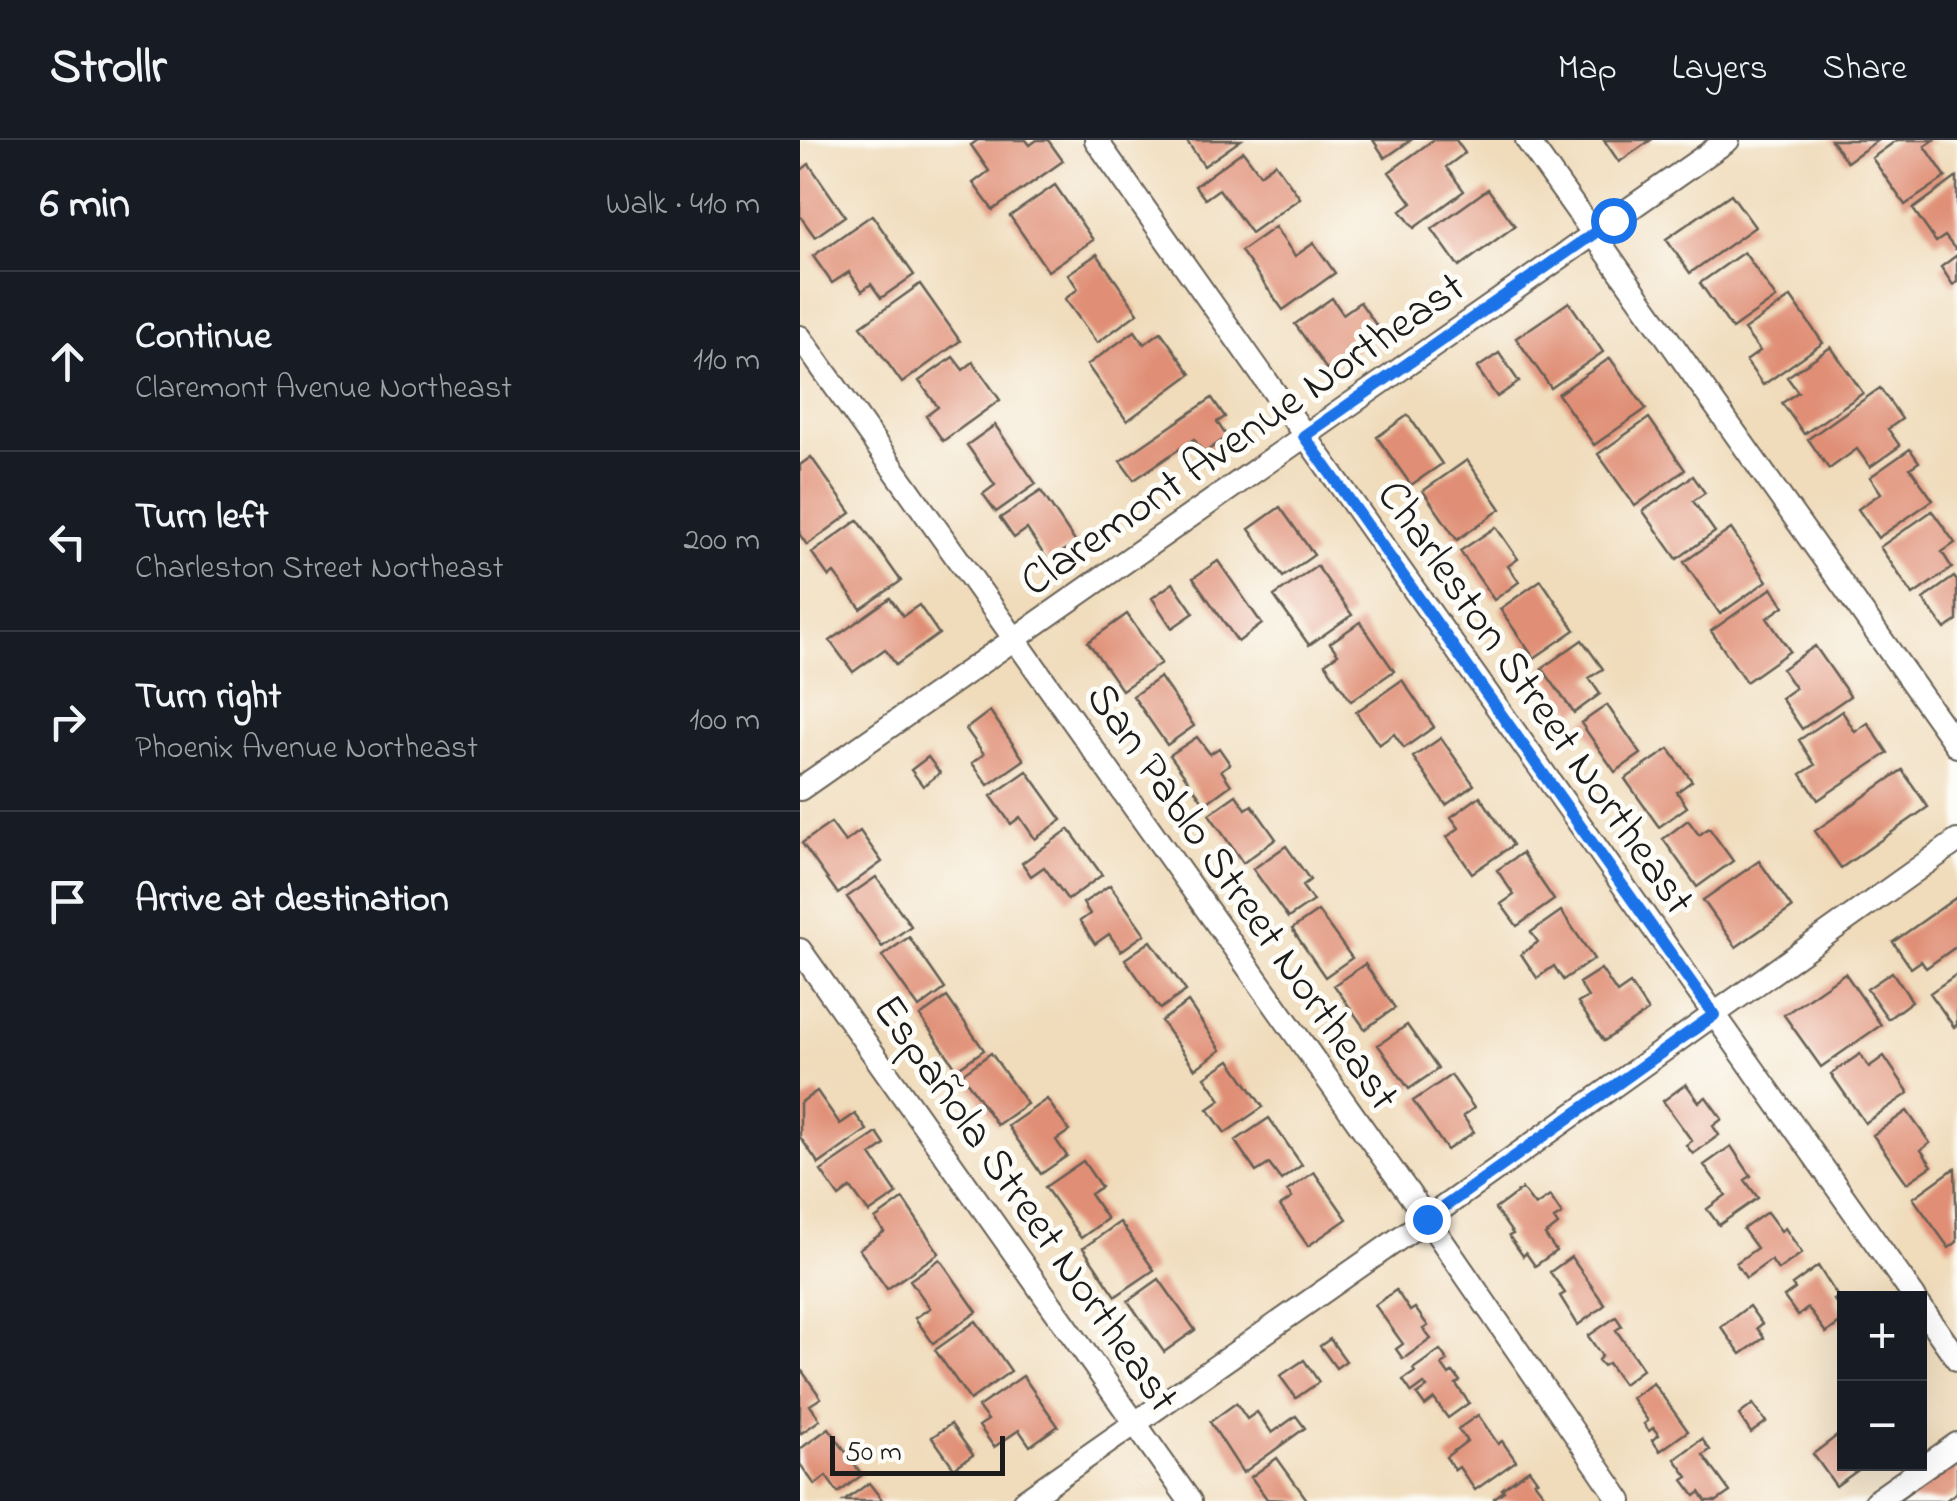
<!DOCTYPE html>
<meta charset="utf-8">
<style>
body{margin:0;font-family:"Indie Flower",sans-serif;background:#242831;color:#f1f3f6}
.controls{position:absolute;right:30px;bottom:30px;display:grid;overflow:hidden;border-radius:0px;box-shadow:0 10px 40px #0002}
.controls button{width:90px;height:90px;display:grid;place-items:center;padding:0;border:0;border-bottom:2px solid #363941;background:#171b24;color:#f1f3f6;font:50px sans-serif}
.scale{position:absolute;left:30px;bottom:25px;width:175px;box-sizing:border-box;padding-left:10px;border:5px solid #1c1c1c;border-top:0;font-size:28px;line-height:35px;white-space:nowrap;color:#1c1c1c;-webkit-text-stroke:8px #fdfcf7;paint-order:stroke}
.stop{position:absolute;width:30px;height:30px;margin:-22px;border:8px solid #1a73e8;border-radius:50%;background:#fff}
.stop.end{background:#1a73e8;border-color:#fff;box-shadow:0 2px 10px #0008}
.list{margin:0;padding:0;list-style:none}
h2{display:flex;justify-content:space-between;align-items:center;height:130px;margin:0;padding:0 40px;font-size:42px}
h2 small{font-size:32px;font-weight:400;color:#9ea1a6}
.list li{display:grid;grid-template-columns:65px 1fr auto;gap:30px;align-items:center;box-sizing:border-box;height:180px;padding:0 40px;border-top:2px solid #363941}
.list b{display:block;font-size:38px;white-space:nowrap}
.list p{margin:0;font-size:32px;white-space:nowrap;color:#9ea1a6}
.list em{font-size:32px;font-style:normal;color:#9ea1a6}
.icon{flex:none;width:55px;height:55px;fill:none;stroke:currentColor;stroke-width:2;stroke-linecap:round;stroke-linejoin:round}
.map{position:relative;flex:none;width:1157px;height:1361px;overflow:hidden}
header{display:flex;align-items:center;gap:60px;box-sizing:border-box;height:140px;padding:0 50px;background:#171b24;border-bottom:2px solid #363941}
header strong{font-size:48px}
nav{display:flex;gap:55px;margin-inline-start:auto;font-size:35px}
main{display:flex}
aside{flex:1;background:#171b24}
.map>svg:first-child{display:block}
</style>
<header>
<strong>Strollr</strong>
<nav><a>Map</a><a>Layers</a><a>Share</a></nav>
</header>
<main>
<aside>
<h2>6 min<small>Walk · 410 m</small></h2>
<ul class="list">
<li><svg class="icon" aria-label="ahead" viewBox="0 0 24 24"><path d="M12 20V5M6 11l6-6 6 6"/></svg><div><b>Continue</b><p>Claremont Avenue Northeast</p></div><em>110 m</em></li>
<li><svg class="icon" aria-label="left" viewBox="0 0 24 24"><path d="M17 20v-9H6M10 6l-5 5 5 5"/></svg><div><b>Turn left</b><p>Charleston Street Northeast</p></div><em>200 m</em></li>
<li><svg class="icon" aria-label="right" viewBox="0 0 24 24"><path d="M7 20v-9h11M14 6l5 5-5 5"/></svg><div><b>Turn right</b><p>Phoenix Avenue Northeast</p></div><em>100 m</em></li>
<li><svg class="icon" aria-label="arrive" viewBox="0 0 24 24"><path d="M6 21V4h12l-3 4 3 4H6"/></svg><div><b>Arrive at destination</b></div></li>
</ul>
</aside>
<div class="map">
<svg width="1157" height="1361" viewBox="0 0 1157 1361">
<rect width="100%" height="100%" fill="#fdfcf7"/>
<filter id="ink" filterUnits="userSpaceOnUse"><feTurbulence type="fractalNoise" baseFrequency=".01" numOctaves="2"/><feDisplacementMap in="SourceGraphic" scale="20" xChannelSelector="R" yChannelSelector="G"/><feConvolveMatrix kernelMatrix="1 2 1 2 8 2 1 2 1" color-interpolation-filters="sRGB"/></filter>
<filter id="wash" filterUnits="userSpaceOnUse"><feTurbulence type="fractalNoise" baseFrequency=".0048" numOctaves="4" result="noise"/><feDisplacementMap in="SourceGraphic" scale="40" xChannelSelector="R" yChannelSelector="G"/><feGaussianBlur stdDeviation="2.25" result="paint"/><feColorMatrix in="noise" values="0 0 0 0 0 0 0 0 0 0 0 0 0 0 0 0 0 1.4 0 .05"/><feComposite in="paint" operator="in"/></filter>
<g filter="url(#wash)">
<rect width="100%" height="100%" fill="#f0dcbb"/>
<g id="blocks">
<!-- building -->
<path fill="#e08f76" d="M178,0H226L230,5L237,0H248L263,21L193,70L173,43L189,31L171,5Z
M386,0H441L404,26Z
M573,0H611L585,18Z
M633,0H656L665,13L646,27L664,51L614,88L601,71L612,63L589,32Z
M804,0H851L819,22Z
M1031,0H1078L1047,22Z
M1097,0H1134L1125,6L1146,37L1105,65L1072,18Z
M443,11L460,34L475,23L500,58L451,93L419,49L405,59L395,46Z
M9,24L45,76L15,97L0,76V31Z
M1157,37V108L1155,109L1145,96L1136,102L1113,69Z
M255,45L293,100L248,131L210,76Z
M688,49L715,86L659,127L632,89Z
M931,54L955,87L890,133L866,99Z
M72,75L114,135L81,158L71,144L62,151L49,132L32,143L13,116Z
M475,87L495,116L514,103L535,133L483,170L441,111Z
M944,112L976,158L932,189L900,143Z
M297,114L338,173L297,203L265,159L278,149L268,134Z
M1157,115V142L1153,145L1141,127Z
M120,144L160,201L102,243L61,186Z
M991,157L1023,203L963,245L946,221L960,211L944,190Z
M532,158L543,174L560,162L581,192L527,230L495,184Z
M769,162L803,212L751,248L716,198Z
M335,191L344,204L361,192L391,234L327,281L287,225Z
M1031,207L1063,253L1004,294L982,263L998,252L987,237Z
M699,213L719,242L697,257L677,228Z
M153,217L163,230L173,222L200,260L143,301L126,276L138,267L119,241Z
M810,218L846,269L794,305L758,254Z
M1080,248L1102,279L1088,289L1100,306L1070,327L1057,309L1029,329L1008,299Z
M412,258L425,277L417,282L427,297L404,313L394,299L334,340L320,321Z
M608,275L642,324L611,345L577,297Z
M849,278L885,330L835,366L798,314Z
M195,285L236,344L196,372L183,354L195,345L167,305Z
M1110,309L1119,322L1110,328L1133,360L1078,398L1058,369L1081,353L1070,337Z
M11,317L51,373L7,405L0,395V325Z
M667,320L701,369L657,400L623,351Z
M893,336L905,353L893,361L915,392L877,419L843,371Z
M241,351L276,403L248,421L227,389L214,398L200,378Z
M480,367L514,415L483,437L449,389Z
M1132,371L1155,403L1142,412L1152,428L1113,455L1080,407Z
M58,380L101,441L61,469L34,433L29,437L12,413Z
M696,387L718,419L708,426L719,442L694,460L660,411Z
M931,389L967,441L920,474L884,422Z
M418,421L462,484L438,502L393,438Z
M517,426L552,475L509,505L474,456Z
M1154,437L1157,441V481L1145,489L1123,459Z
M741,440L775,490L734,518L700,469Z
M373,443L394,473L372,488L352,458Z
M972,448L984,466L967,478L990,511L946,542L911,491Z
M90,458L103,476L119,465L139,494L96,525L85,509L53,532L30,501Z
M327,474L361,523L322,550L288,502Z
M560,482L594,531L551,561L525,523L538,514L530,503Z
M782,500L803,529L789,538L800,554L774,573L742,528Z
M1015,506L1050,556L1002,589L981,558L995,548L982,529Z
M360,537L394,586L367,605L333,556Z
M602,540L634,587L604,608L594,594L579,605L556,572Z
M807,565L841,614L815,632L781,583Z
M190,571L224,620L188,645L172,623L184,614L166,589Z
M1042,571L1055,592L1068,583L1088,613L1018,660L1001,634L1015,625L999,600Z
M397,597L410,614L419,608L430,624L421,630L431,645L405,664L370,615Z
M641,598L674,645L646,665L613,617Z
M869,609L892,641L877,652L887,667L859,687L825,639Z
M128,617L140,633L123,646L111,630Z
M1102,630L1128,667L1041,728L1015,691Z
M227,631L262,680L235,699L220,677L211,684L191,656Z
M436,655L446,669L452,665L476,699L443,723L409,674Z
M680,656L713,705L672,733L647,697L659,688L651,677Z
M888,680L899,695L909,688L933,721L897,747L863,699Z
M31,683L45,702L60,691L82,722L38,754L2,703Z
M269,689L302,735L268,760L244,727L231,736L222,723Z
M486,706L510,740L502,746L513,761L488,778L453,729Z
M722,713L754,760L717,786L701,764L714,755L697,730Z
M959,721L992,768L936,807L903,760Z
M76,737L111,786L82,807L47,757Z
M310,745L345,794L321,811L309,794L295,804L280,781L290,774L283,763Z
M1157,757V806L1126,828L1121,821L1111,828L1093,802Z
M518,771L552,818L525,837L492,789Z
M761,771L794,819L763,840L754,826L737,838L721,814L738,802L731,792Z
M109,797L145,849L119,868L82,816Z
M351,801L386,851L360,869L325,819Z
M565,824L595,868L565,889L534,845Z
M801,829L817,853L830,844L848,871L804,901L778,863L788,857L779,843Z
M1092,832L1112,861L1088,879L1067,849Z
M1045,833L1081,885L1021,927L984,875Z
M1157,834V885L1154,887L1130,853Z
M147,857L184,910L157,929L120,876Z
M388,862L421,910L395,929L361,881Z
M607,885L638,929L609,949L578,905Z
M191,913L227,964L197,985L162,934Z
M1060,914L1069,927L1084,916L1109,953L1065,983L1031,934Z
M430,920L463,967L425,993L408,969L421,960L405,937Z
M651,935L674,968L663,976L674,992L647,1010L613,961Z
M886,944L899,962L906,957L922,979L913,986L919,995L893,1014L886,1005L892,1001L863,961Z
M17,951L40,984L55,974L67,990L19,1024L0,997V963Z
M247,959L269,991L256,1000L267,1016L241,1034L208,986Z
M1107,971L1130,1003L1121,1010L1132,1026L1107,1043L1073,995Z
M469,978L502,1025L481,1040L469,1024L456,1032L435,1001Z
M77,993L85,1005L71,1015L97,1054L69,1073L51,1048L39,1057L21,1031Z
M931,1006L951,1036L945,1040L958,1058L919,1085L907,1069L926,1055L904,1025Z
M283,1021L301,1047L290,1054L307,1079L281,1098L245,1047Z
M1155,1028L1157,1102L1149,1108L1113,1058Z
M514,1032L547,1079L508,1106L480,1066L492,1058L487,1051Z
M722,1049L735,1066L750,1056L762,1074L754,1079L758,1085L745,1095L756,1111L735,1126L726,1113L723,1116L709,1096L713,1094L695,1069Z
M103,1059L139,1113L87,1149L59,1109L84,1092L75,1079Z
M967,1072L981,1091L985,1088L1002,1113L978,1130L971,1120L946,1138L936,1123L957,1108L943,1089Z
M320,1082L354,1130L316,1156L283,1108Z
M771,1117L805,1165L778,1185L760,1156L765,1153L750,1132Z
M140,1119L177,1172L133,1203L115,1178L130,1168L110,1140Z
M1018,1126L1038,1157L1034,1160L1044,1174V1180L1026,1193L1008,1168L998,1176L984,1157L995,1149L992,1145Z
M359,1139L395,1190L364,1212L328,1161Z
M596,1150L610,1171L615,1168L628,1186L623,1189L631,1199L603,1219L596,1209L603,1204L575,1165Z
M949,1166L962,1184L957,1188L964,1198L941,1214L921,1187Z
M816,1177L822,1186L816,1190L843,1229L823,1244L808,1223L803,1226L798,1220L802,1216L788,1196Z
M176,1181L211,1231L170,1260L135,1210Z
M530,1199L546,1221L536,1228L520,1206Z
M640,1210L648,1221L642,1225L649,1235L653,1232L660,1241L656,1244L669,1263L648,1278L634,1259L625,1266L617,1255L627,1248L624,1244L612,1253L603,1240L615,1232L613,1229Z
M504,1220L519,1242L496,1258L480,1236Z
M0,1228L21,1258L10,1265L20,1280L0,1294Z
M223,1236L258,1286L230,1306L219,1290L194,1307L179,1286L188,1280L178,1267Z
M853,1243L888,1291L860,1311L852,1300L859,1295L853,1288L849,1291L844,1284L848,1281L832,1258Z
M436,1263L447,1279L457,1272L472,1293L496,1276L505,1288L443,1333L410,1282Z
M953,1264L966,1282L951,1293L939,1275Z
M678,1275L698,1304L702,1301L716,1321L675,1350L659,1327L655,1330L646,1317L667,1301L658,1289Z
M151,1284L173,1315L154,1328L132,1297Z
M29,1288L62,1335L38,1353L26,1336L15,1345L0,1324V1309Z
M1038,1295L1044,1305V1324H1058L1061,1328L1036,1346L1013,1314Z
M902,1299L910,1310L903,1315L930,1352L917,1361H906L900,1352L895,1356L883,1340L888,1337L875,1319Z
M477,1318L508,1361L467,1359L451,1337Z
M1157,1318V1352L1145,1361H1097Z
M729,1329L737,1340L734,1341L749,1361H696L694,1358L704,1351L702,1349Z
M69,1343L83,1361H44Z"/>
</g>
</g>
<g filter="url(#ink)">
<use href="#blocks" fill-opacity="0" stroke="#665f54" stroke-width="2.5"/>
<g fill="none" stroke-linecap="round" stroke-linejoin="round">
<defs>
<path id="minor" d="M296,0L1115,1158
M727,0L1157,606
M0,197L627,1079L821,1361
M0,649L928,0
M0,810L390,1361
M1120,1166L1157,1219
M224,1361L627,1079L1157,701
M1076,1361L1157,1304"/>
</defs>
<!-- minor casing -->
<use href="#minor" stroke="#665f54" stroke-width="26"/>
<!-- minor -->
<use href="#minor" stroke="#fff" stroke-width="22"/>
</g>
</g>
<g fill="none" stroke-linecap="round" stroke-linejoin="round" filter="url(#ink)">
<!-- route -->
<path stroke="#1a73e8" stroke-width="12" d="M627,1079L914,875L504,296L813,80"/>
</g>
<g text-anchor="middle" stroke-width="10" stroke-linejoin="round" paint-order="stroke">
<!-- street labels -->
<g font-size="45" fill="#1c1c1c" stroke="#fdfcf7">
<text transform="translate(441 292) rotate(-35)" y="16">Claremont Avenue Northeast</text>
<text transform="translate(738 556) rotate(55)" y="16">Charleston Street Northeast</text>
<text transform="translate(445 755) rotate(55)" y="16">San Pablo Street Northeast</text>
<text transform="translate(228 1062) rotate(55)" y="16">Española Street Northeast</text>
</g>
</g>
</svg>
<div class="controls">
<button>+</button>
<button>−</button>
</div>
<div class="scale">50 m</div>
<div class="stop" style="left:813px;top:80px"></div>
<div class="stop end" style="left:627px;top:1079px"></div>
</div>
</main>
